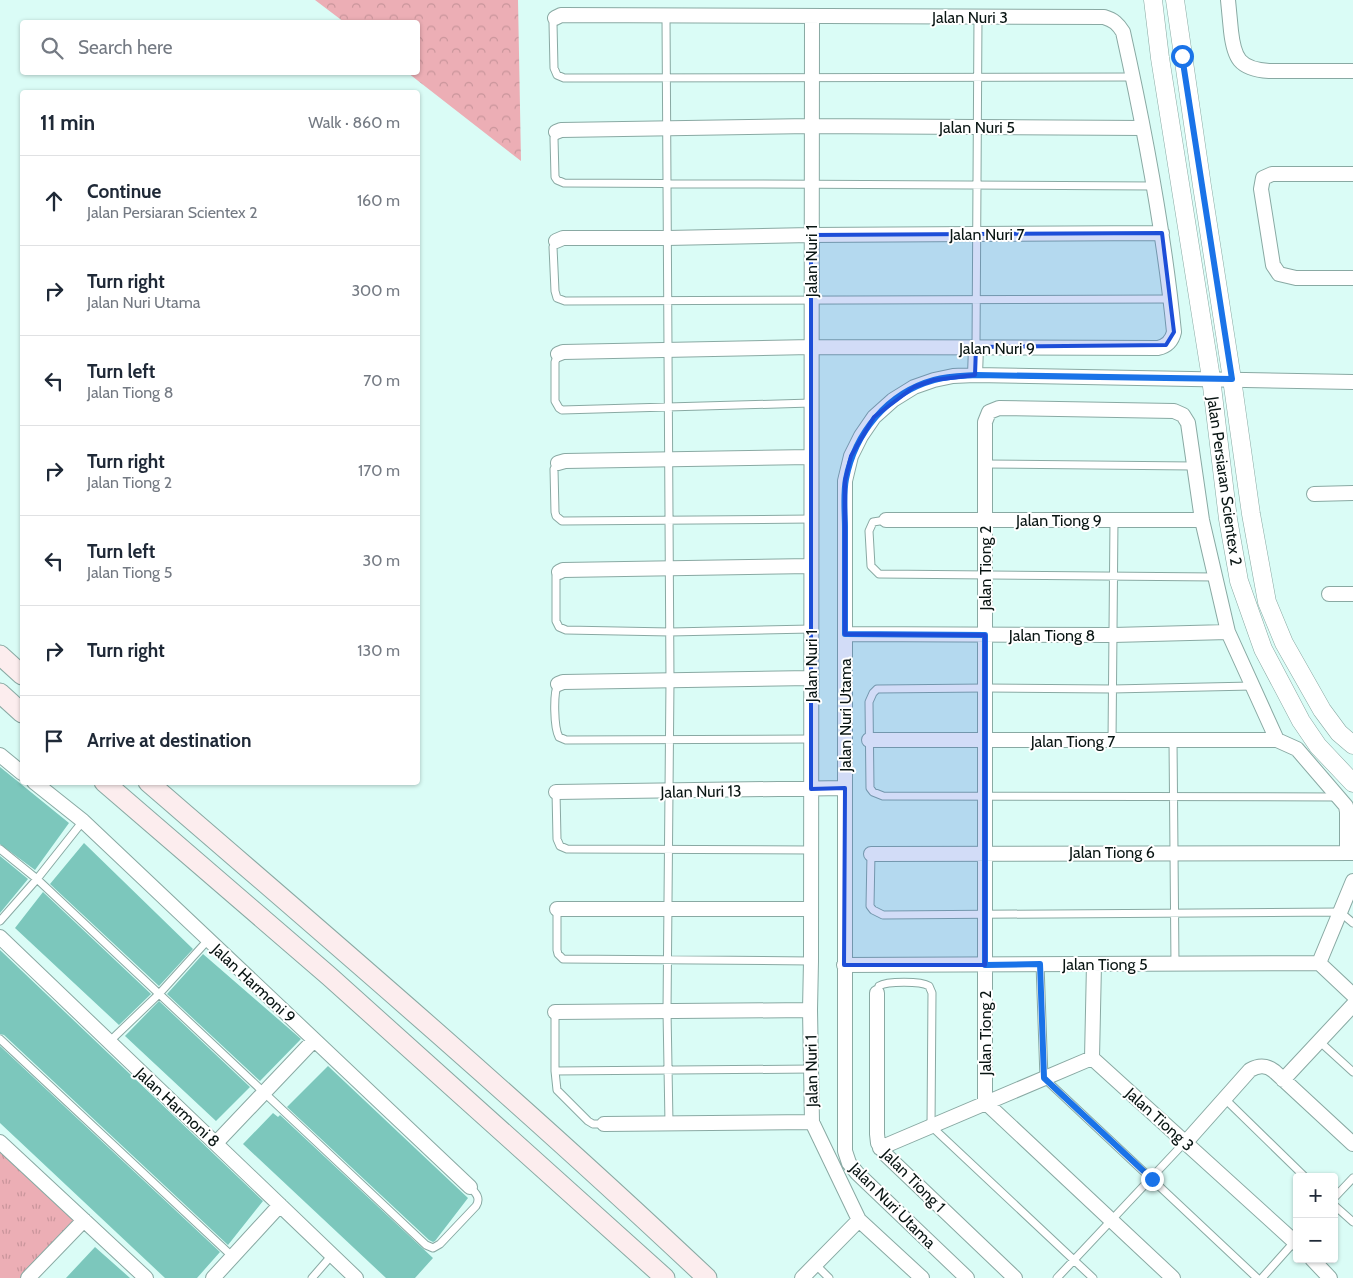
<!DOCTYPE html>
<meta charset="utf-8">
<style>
body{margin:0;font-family:Cabin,sans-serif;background:#f6f6f7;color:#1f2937}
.controls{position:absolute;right:15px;bottom:15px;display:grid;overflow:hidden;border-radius:5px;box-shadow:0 1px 4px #0004}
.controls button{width:45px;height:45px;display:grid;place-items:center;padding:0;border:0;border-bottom:1px solid #e0e1e3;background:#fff;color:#1f2937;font:25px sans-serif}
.stop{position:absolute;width:15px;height:15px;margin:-11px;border:4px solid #1a73e8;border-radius:50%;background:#fff}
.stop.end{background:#1a73e8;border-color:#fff;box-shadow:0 1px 5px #0008}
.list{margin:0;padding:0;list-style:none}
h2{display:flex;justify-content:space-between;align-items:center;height:65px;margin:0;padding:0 20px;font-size:21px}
h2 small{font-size:16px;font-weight:400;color:#747a83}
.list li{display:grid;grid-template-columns:32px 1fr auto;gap:15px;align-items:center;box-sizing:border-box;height:90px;padding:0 20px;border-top:1px solid #e0e1e3}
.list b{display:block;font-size:19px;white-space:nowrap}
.list p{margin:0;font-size:16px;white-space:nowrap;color:#747a83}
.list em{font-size:16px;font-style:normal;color:#747a83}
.icon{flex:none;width:28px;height:28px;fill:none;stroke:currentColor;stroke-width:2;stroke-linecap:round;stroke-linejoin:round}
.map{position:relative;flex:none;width:1353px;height:1278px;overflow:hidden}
.search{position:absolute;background:#fff;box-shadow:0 1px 4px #0004;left:20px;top:20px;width:400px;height:55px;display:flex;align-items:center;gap:12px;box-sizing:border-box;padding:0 18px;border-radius:5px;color:#747a83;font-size:19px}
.panel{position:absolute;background:#fff;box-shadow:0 1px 4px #0004;left:20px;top:90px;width:400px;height:695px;border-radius:5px}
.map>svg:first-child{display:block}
</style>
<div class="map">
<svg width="1353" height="1278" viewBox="0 0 1353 1278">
<defs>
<pattern id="grass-tufts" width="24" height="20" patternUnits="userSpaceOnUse" patternTransform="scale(1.25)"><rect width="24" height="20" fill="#ecaeb5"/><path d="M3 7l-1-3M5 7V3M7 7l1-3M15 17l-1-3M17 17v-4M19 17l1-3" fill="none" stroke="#c9959b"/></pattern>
<pattern id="forest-crowns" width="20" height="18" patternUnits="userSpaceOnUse" patternTransform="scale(1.25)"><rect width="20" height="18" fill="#ecaeb5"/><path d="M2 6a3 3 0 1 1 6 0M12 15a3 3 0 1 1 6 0" fill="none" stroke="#c9959b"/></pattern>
</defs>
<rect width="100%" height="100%" fill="#dafcf6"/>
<!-- grass -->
<path fill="url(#grass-tufts)" d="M0,1148L84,1224L36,1278H0Z"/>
<!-- forest -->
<path fill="url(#forest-crowns)" d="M315,0H518L521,161L408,73L418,72V22H344Z"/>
<!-- building -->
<path fill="#7cc7bc" d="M0,767L69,823L35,870L0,844Z
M84,843L193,949L159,986L50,884Z
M0,856L28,879L0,913Z
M43,892L151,994L119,1025L15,928Z
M0,950L263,1201L228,1245L4,1035L0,1034Z
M203,954L301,1039L260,1081L167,994Z
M159,1001L250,1087L216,1121L125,1036Z
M0,1046L220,1252L197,1278H165L0,1123Z
M328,1066L468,1198L435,1241L433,1242L429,1240L287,1107Z
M273,1113L278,1117L280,1115L433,1258L415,1278H386L243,1144Z
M95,1247L130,1278H66Z"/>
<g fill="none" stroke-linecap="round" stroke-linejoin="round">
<defs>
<path id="service" d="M666,17L670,681L667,1011L669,1123
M555,18L553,23L554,68L557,75L564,78L1132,77
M556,132L554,138L555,177L557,180L564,183L1154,186
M556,241L553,247L555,291L557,298L565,301L1171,299
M976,347L978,17
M558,354L555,362V401L559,408L562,410L811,403
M558,463L554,469L555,512L556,516L562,521L811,519
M985,464L1193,466
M886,520L873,522L869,531L871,566L879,574L1216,577
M559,572L556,576V621L559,627L566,630L670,632L811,629
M558,684C553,693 554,728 559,737L566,740L811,739
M1252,686L1112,689L985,688L877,689L873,693L869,702L870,788L873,792L883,796L1339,797
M1173,740L1175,964
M1112,741L1114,520
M556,792L557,839L560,846L567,849L811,850
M0,849L37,879L426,1245L433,1248L440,1244L476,1206C481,1198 476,1193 470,1187
M871,854L870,906L873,910L883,915L1340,912L1353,923
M557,909V950L558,954L563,959L811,961
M0,921L37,879L83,821
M1040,964L1044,1078L1257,1278
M877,993L879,986C887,981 921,981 929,986L932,993L931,1126L1093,1278
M555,1012V1071
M0,1039L233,1257
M1319,1041L1353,1072
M109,1042L159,994L208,940
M1224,1098L1305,1177
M604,1124H593L588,1121L557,1090L555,1071L811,1069
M1334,1198L1353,1178
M1334,1205L1353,1222
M815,1264L829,1278
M312,1278L332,1255
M1057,1278L1185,1142
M1262,1278L1295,1241"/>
<path id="minor" d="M1228,0C1229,10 1230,21 1231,31C1234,58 1239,69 1269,71H1353
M812,17L811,961L810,1010L812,1122L859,1220L922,1278
M555,18L561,15L1104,17C1114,20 1118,24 1123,32C1145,131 1164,231 1174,332C1172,341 1167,346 1158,348L811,347L563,352L558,354
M556,132L561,130L811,126L1143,128
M1353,174H1272L1263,178L1261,189L1273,265L1279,274L1296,278H1353
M556,241L563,238H667L811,235L1162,233
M975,375L976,347
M558,463L565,461L811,457
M1314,494L1353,493
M886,520H1202
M559,572L563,570L811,566
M1329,594H1353
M845,634L1113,635L1228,632
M558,684L563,682L811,678
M869,740H1277
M0,755L22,773
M34,782L83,821L470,1187
M556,792L845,788
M871,854L1353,853
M557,909H811
M0,937L356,1278
M1319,963L1353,881
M1094,964L1092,1058L1297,1244
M844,965L1319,963L1353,995
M877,993V1134L878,1143L886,1155L1015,1278
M555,1012L810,1010
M1283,1080L1353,1005
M604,1124L812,1122
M0,1142L146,1278
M1186,1142L1250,1070C1259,1065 1266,1065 1274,1071L1353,1144
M216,1143L314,1040
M880,1148L1092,1058
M1312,1259L1330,1278
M28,1278L84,1220
M213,1278L280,1205
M802,1278L859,1220
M967,1278L857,1173L849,1163L845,1151V481L851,456L861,436L874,417L893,400L914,387L934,380L953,376L975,375L1353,382
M1173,1278L985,1102V422L989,412L999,408L1174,411L1183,415L1188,423L1202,520L1228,632L1277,740L1297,749L1346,806L1347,812V852"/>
<path id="tertiary" d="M1153,0L1160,58L1211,378L1228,519L1239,581L1263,649L1301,721L1318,746L1353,783
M1175,0L1202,186L1232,379L1251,514L1267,602L1284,643L1322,710L1339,733L1353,745"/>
<path id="secondary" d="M0,655L22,675
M0,693L22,713
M104,782L329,976L665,1278
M148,782C337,945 526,1107 707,1278"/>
</defs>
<!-- service casing -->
<use href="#service" stroke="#89a9a3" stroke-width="9"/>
<!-- minor casing -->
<use href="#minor" stroke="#89a9a3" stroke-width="16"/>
<!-- tertiary casing -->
<use href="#tertiary" stroke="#89a9a3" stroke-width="19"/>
<!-- secondary casing -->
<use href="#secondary" stroke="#89a9a3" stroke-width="21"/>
<!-- service -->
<use href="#service" stroke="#fff" stroke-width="7"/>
<!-- minor -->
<use href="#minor" stroke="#fff" stroke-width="14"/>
<!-- tertiary -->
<use href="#tertiary" stroke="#fff" stroke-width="18"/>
<!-- secondary -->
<use href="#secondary" stroke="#fcedee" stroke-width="19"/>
</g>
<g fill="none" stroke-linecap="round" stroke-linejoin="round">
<!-- route -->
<path stroke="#1a73e8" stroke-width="6" d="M1152,1179L1044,1078L1040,964L985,965V635L845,634C845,599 845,564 845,528C845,513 843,494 846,479C855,433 887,393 934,380C948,376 962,376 976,375L1232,379L1182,56"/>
</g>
<!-- marked area -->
<path fill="#1d4ed8" fill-opacity="0.2" stroke="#1d4ed8" stroke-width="4" stroke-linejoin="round" d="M1162,233L1174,332L1166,345L976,347L975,375L934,380L914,387L874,417L851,456L845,481V634L985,635V965H844L845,788L811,789V235Z"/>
<g text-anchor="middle" stroke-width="4" stroke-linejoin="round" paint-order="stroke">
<!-- street labels -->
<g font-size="16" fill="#091513" stroke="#fff">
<text x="970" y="23">Jalan Nuri 3</text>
<text x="977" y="133">Jalan Nuri 5</text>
<text x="987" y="240">Jalan Nuri 7</text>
<text transform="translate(811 261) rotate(-90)" y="6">Jalan Nuri 1</text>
<text x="997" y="354">Jalan Nuri 9</text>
<text transform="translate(1225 481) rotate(82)" y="6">Jalan Persiaran Scientex 2</text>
<text x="1059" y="526">Jalan Tiong 9</text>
<text transform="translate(985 568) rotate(-90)" y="6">Jalan Tiong 2</text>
<text x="1052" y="641">Jalan Tiong 8</text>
<text transform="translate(811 666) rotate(-90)" y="6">Jalan Nuri 1</text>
<text transform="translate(845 715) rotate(-90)" y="6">Jalan Nuri Utama</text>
<text x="1073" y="747">Jalan Tiong 7</text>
<text transform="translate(701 791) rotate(-1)" y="6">Jalan Nuri 13</text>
<text x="1112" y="858">Jalan Tiong 6</text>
<text x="1105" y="970">Jalan Tiong 5</text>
<text transform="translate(254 983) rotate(43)" y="6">Jalan Harmoni 9</text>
<text transform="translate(985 1033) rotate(-90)" y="6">Jalan Tiong 2</text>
<text transform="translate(811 1071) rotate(-91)" y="6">Jalan Nuri 1</text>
<text transform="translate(178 1107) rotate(43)" y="6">Jalan Harmoni 8</text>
<text transform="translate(1160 1119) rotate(42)" y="6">Jalan Tiong 3</text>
<text transform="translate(914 1180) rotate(45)" y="6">Jalan Tiong 1</text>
<text transform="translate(893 1205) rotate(45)" y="6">Jalan Nuri Utama</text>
</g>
</g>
</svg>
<div class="controls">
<button>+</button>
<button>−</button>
</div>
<div class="stop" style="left:1182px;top:56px"></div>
<div class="stop end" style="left:1152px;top:1179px"></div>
<div class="search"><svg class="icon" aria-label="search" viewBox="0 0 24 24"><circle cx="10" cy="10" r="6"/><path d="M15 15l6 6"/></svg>Search here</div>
<section class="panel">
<h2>11 min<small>Walk · 860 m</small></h2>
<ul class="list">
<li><svg class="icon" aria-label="ahead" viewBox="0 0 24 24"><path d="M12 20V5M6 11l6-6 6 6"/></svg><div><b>Continue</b><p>Jalan Persiaran Scientex 2</p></div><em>160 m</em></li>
<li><svg class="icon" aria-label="right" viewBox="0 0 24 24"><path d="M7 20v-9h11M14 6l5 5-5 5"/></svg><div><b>Turn right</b><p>Jalan Nuri Utama</p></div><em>300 m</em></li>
<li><svg class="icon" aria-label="left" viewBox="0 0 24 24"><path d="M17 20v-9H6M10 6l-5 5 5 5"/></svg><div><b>Turn left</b><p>Jalan Tiong 8</p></div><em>70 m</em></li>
<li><svg class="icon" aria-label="right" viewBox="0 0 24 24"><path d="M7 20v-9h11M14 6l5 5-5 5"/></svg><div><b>Turn right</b><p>Jalan Tiong 2</p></div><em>170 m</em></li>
<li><svg class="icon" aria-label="left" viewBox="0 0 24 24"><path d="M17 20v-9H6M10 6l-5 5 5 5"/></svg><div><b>Turn left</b><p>Jalan Tiong 5</p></div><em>30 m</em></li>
<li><svg class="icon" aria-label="right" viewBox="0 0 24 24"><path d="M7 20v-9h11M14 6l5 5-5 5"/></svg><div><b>Turn right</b></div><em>130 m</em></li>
<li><svg class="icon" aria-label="arrive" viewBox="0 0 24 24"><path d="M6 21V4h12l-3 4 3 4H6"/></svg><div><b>Arrive at destination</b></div></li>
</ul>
</section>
</div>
